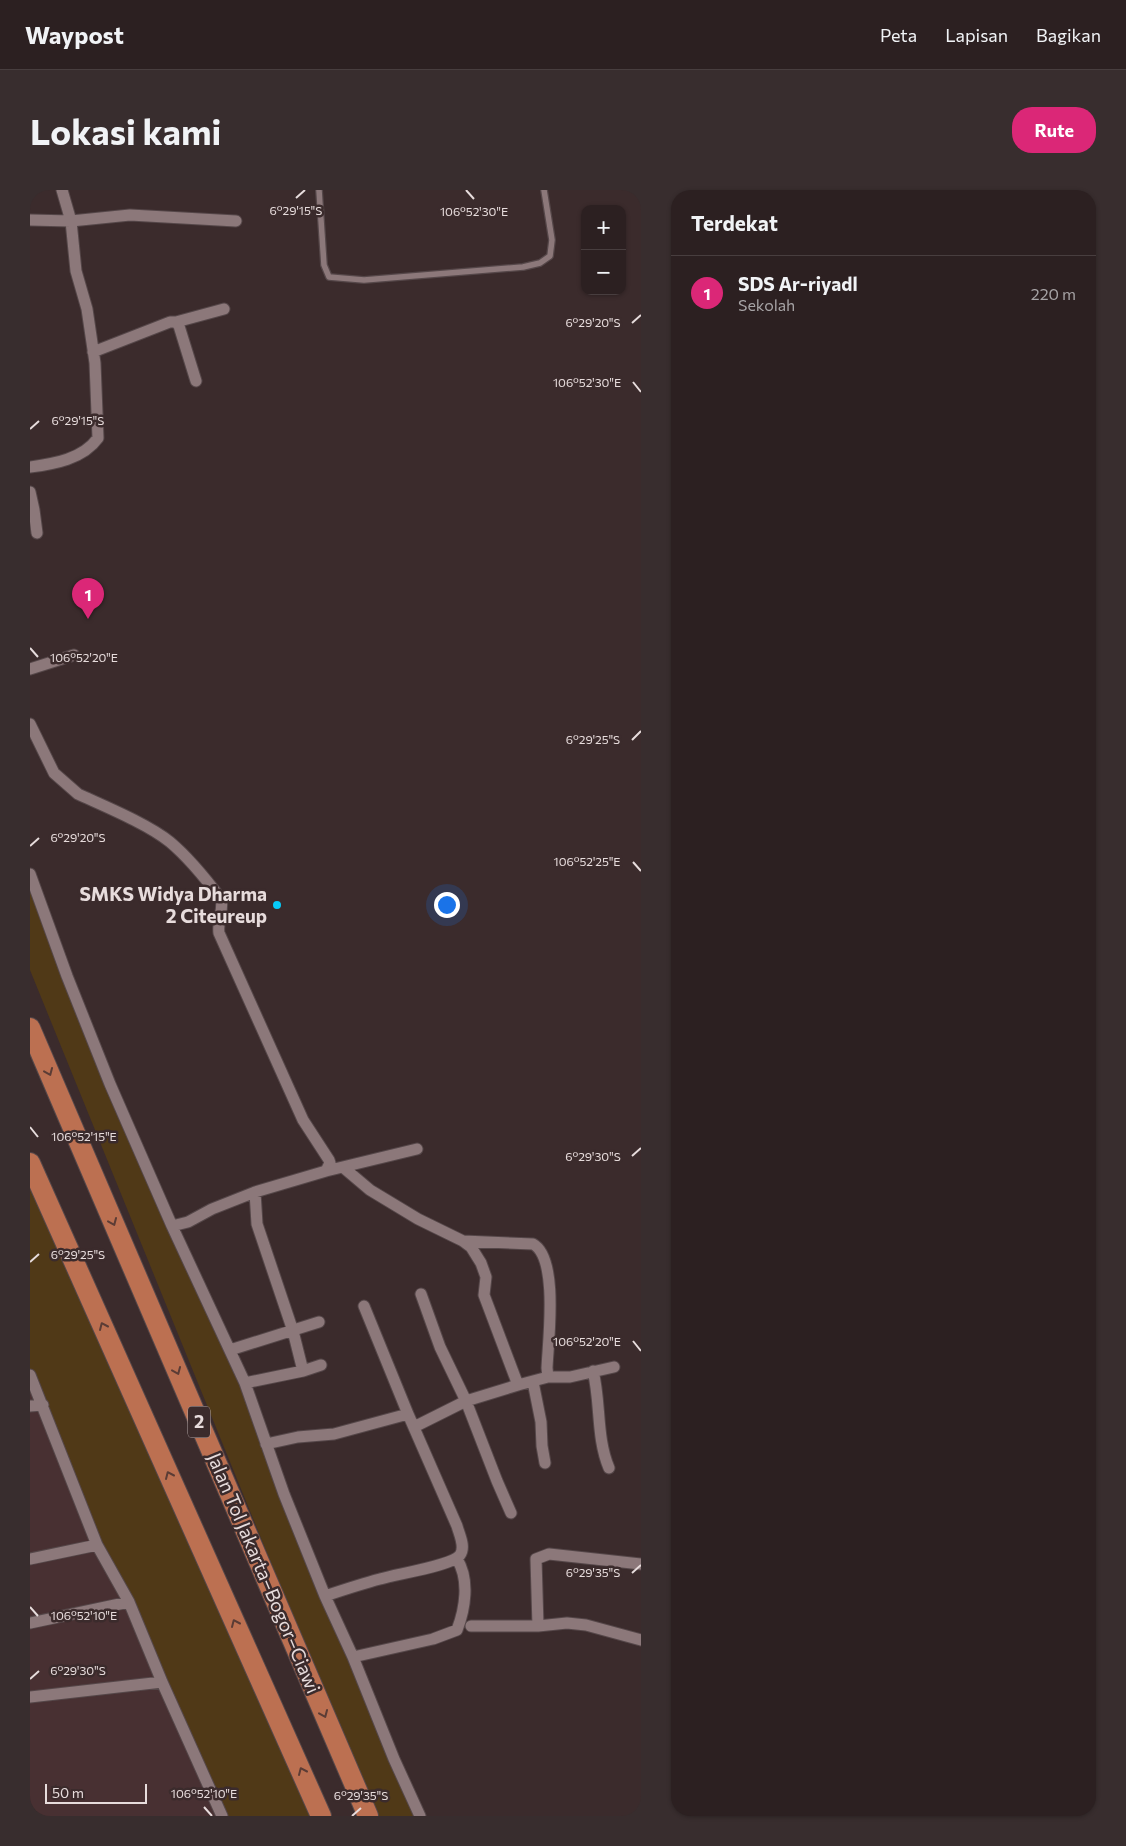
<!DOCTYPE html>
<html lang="id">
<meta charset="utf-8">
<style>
body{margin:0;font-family:Commissioner,sans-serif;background:#382d2e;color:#f1f3f6}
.controls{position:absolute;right:15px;top:15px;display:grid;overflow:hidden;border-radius:10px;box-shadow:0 1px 4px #0004}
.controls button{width:45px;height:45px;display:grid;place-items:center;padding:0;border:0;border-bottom:1px solid #483e3f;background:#2c2021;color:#f1f3f6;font:25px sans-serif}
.scale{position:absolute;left:15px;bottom:12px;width:102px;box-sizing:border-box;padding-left:5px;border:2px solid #e7dcdc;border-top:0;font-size:14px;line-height:18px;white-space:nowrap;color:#e7dcdc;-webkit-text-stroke:4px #3b2b2c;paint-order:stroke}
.you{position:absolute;left:416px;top:714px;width:18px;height:18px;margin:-12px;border:4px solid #fff;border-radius:50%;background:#1a73e8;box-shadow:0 0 0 8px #1a73e833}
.badge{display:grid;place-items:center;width:32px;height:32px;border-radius:50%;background:#db2777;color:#fff;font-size:16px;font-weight:700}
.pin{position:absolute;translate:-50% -41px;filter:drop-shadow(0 1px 2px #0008)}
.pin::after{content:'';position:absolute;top:26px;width:18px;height:15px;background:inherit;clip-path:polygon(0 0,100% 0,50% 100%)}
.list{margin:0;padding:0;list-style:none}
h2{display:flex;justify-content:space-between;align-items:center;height:65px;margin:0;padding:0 20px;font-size:21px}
h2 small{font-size:16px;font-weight:400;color:#a6a3a5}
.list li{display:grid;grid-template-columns:32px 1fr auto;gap:15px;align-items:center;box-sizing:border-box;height:75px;padding:0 20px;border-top:1px solid #483e3f}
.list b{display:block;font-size:19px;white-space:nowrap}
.list p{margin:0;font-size:16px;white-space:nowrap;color:#a6a3a5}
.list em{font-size:16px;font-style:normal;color:#a6a3a5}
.map{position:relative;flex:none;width:611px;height:1626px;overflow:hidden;border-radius:20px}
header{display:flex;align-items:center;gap:30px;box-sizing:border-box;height:70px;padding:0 25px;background:#2c2021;border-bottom:1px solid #483e3f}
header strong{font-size:24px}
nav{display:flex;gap:28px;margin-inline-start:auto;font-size:18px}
.intro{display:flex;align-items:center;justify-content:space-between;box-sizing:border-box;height:120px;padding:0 30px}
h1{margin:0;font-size:35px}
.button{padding:12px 22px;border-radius:20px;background:#db2777;color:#fff;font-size:18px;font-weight:700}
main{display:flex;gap:30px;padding:0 30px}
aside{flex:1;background:#2c2021;border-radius:20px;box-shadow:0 1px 4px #0004}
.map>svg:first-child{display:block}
</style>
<header>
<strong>Waypost</strong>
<nav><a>Peta</a><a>Lapisan</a><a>Bagikan</a></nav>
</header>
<div class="intro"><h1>Lokasi kami</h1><a class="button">Rute</a></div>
<main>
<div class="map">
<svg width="611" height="1626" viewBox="0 0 611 1626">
<rect width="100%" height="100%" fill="#3b2b2c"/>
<!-- built -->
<path fill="#483032" d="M0,1154L221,1626H0Z"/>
<!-- grass -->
<path fill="#503917" d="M0,680L77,886L236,1254L391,1626H344L0,780Z
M0,973L290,1626H189L0,1182Z"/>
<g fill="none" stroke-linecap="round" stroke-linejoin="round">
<defs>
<path id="service" d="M289,0L294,75L299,87L334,90L493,77L510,73L520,66L522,50L514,0"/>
<path id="minor" d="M0,30L41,31L100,25L206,31
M146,132L194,119
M63,162L140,132H146L149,136L166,191
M0,277C24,274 53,269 68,248L65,173L57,119L46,81L41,31L32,0
M0,302L4,320L7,343
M0,479L44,465
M0,534L24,583L48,604C74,616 118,634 140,652C159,668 176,689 191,709C194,720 187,731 189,743L273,930L299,970L300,973L296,981
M0,684L37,786L80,894L142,1036L215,1193L254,1304L295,1406L323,1467L364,1569L390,1626
M314,978L340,1000L388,1029L433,1051L441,1057L451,1073L456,1087L454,1105L488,1195
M225,1002L227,1034L263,1141L273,1181
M142,1036L158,1032L182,1019L225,1002L296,981L387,959
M433,1051L503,1054C529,1068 518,1152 517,1178L518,1187
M391,1104L410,1157L436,1211L467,1291L481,1323
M200,1160L289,1132
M563,1181C571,1213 566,1247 579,1278
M0,1185L67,1355L99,1412L132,1492L192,1626
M503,1192L511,1232L512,1256L515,1273
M215,1193L273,1181L291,1175
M0,1216L13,1215
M384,1237L436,1211L488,1195L518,1187H540L584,1177
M236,1254L268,1247L304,1244L378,1224
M0,1369L67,1355
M295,1406C313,1400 331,1394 350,1389C365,1384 422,1376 430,1365C436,1357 429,1344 427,1336L378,1224L334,1116
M0,1433L99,1412
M441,1436H508L537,1433L556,1435L611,1450
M508,1436L506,1369L519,1364L611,1374
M323,1467L403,1449L427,1440C435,1419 440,1390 427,1369
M0,1507L132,1492"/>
<path id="motorway" d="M0,838L338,1626
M0,973L291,1626"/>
</defs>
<!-- service casing -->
<use href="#service" stroke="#554749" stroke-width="8"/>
<!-- minor casing -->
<use href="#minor" stroke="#554749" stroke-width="13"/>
<!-- motorway casing -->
<use href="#motorway" stroke="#554749" stroke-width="22"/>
<!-- service -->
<use href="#service" stroke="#8c787a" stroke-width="5.5"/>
<!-- minor -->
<use href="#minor" stroke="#8c787a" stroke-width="11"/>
<!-- motorway -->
<use href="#motorway" stroke="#bc7051" stroke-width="20"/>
</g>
<!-- one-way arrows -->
<defs><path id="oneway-chevron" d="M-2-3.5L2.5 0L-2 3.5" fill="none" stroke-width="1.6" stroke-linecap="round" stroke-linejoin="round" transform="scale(1.25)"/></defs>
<g stroke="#5b3c35">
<use href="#oneway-chevron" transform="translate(19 882) rotate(67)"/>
<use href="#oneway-chevron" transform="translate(83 1032) rotate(67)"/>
<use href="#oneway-chevron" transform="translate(73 1136) rotate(-114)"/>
<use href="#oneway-chevron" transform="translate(147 1181) rotate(67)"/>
<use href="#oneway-chevron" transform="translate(139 1285) rotate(-114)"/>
<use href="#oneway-chevron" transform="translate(205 1433) rotate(-114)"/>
<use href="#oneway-chevron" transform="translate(294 1524) rotate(67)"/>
<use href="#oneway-chevron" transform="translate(272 1581) rotate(-114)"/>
</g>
<!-- ticks -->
<path fill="none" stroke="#e7dcdc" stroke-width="2" d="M436,0L444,9M266,8L275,0M602,133L611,125M603,192L611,202M0,239L9,231M0,458L8,467M602,550L611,541M0,656L9,648M603,672L611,681M0,937L8,947M602,966L611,958M0,1072L9,1064M603,1151L611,1161M602,1383L611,1375M0,1417L8,1426M0,1489L9,1481M174,1617L182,1626M322,1626L331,1618"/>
<!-- markers -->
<circle fill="#06cbf9" stroke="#3b2b2c" stroke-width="2" cx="247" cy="715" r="5"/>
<g text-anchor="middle" stroke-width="5" stroke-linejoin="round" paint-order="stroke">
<!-- shield labels -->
<rect fill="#3b2b2c" stroke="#b3a7a7" stroke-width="1" x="158" y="1216.5" width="22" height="31" rx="4"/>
<g font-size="18" font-weight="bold" fill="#e7dcdc">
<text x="169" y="1238">2</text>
</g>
<!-- poi labels -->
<g font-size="19" font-weight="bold" fill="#e7dcdc" stroke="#3b2b2c" text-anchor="end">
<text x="237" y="711">SMKS Widya Dharma<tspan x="237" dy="22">2 Citeureup</tspan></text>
</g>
<!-- street labels -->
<g font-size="19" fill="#e7dcdc" stroke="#3b2b2c">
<text transform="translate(234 1383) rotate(67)" y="7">Jalan Tol Jakarta–Bogor–Ciawi</text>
</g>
</g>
<g font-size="12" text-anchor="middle" fill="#e7dcdc" stroke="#3b2b2c" stroke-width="5" stroke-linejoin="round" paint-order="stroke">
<text x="266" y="25">6°29'15"S</text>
<text x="444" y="26">106°52'30"E</text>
<text x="563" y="137">6°29'20"S</text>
<text x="557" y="197">106°52'30"E</text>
<text x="48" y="235">6°29'15"S</text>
<text x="54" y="472">106°52'20"E</text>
<text x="563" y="554">6°29'25"S</text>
<text x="48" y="652">6°29'20"S</text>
<text x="557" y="676">106°52'25"E</text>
<text x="54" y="951">106°52'15"E</text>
<text x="563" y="971">6°29'30"S</text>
<text x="48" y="1069">6°29'25"S</text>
<text x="557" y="1156">106°52'20"E</text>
<text x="563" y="1387">6°29'35"S</text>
<text x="54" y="1430">106°52'10"E</text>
<text x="48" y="1485">6°29'30"S</text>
<text x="174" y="1608">106°52'10"E</text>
<text x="331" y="1610">6°29'35"S</text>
</g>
</svg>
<div class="controls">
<button>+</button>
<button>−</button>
</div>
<div class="scale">50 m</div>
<div class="you"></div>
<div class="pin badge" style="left:58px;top:429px">1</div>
</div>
<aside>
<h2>Terdekat<small></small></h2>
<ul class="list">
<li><span class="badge">1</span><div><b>SDS Ar-riyadl</b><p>Sekolah</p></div><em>220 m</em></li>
</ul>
</aside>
</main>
